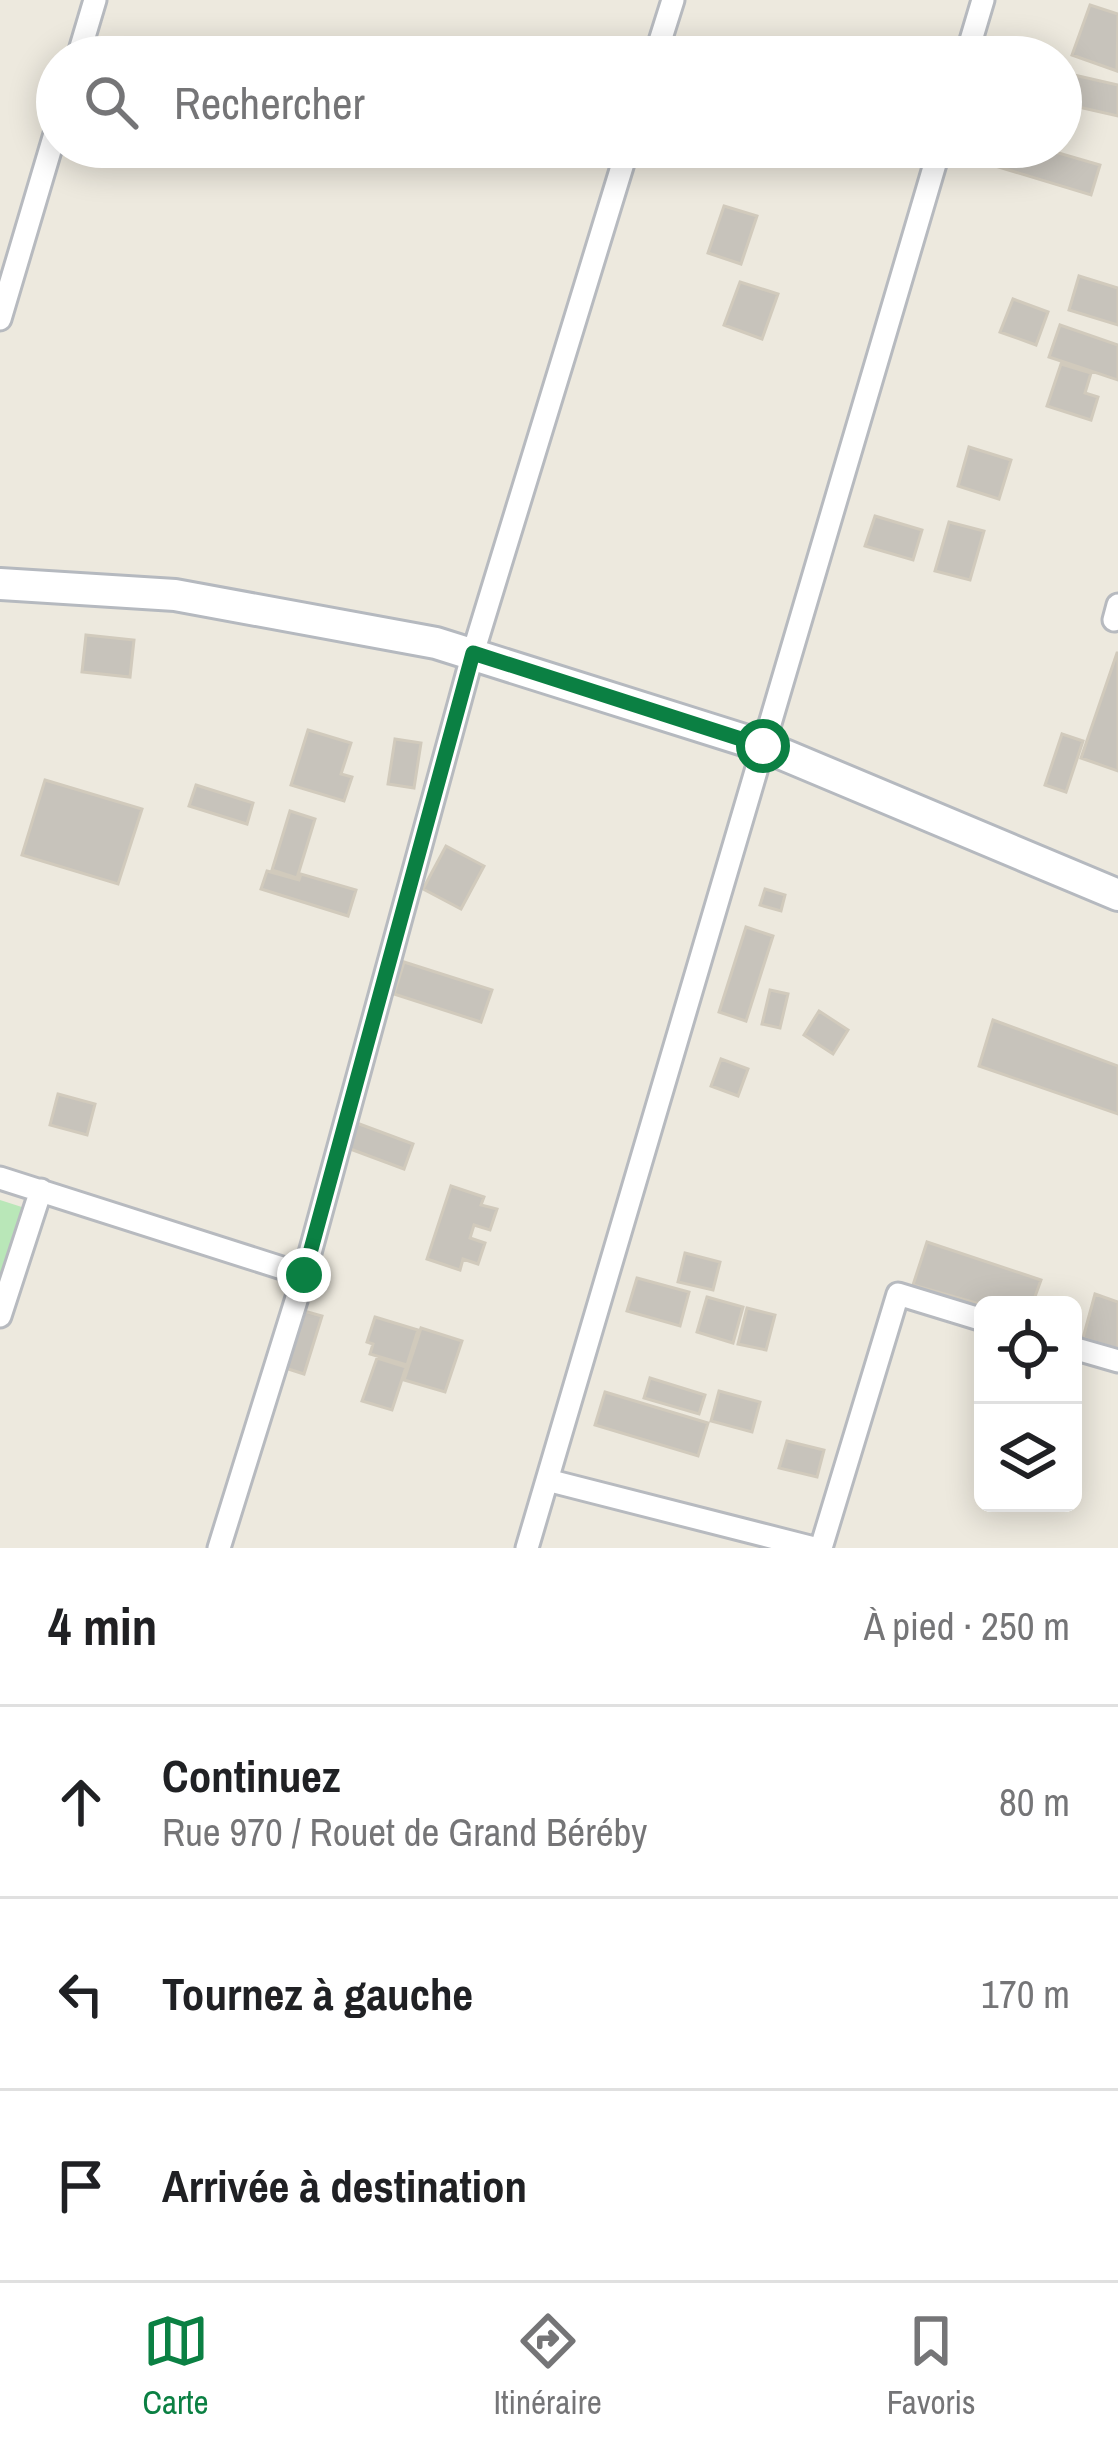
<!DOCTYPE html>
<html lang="fr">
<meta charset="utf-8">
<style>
body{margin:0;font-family:"Archivo Narrow",sans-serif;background:#f2f2f2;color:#202124}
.controls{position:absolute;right:36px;bottom:36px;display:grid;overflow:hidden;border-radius:18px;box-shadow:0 6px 30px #0003}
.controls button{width:108px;height:108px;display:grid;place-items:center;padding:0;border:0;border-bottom:3px solid #e0e0e0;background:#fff;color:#202124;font:60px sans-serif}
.stop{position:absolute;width:36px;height:36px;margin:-27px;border:9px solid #0b8043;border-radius:50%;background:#fff}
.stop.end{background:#0b8043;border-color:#fff;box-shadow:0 3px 12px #0008}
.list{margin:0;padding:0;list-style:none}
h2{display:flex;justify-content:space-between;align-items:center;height:156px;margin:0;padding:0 48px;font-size:51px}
h2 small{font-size:39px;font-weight:400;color:#757577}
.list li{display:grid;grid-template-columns:78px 1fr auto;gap:36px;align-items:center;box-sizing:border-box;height:192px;padding:0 48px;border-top:3px solid #e0e0e0}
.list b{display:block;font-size:45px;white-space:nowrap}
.list p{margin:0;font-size:39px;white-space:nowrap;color:#757577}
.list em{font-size:39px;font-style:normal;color:#757577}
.icon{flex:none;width:66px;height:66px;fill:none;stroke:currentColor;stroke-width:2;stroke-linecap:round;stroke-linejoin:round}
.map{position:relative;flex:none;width:1118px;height:1548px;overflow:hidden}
.search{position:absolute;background:#fff;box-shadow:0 6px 30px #0003;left:36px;right:36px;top:36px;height:132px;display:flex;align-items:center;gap:30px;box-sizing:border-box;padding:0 42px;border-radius:66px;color:#757577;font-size:45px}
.sheet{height:732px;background:#fff}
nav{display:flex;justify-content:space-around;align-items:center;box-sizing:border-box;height:168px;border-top:3px solid #e0e0e0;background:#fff;font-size:33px;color:#757577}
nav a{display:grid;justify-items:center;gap:6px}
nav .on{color:#0b8043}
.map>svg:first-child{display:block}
</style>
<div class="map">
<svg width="1118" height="1548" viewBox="0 0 1118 1548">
<rect width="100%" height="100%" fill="#ede9de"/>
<!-- green -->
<path fill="#b9e7b8" d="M0,1200L28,1209L0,1295Z"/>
<!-- building -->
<path fill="#c7c3bb" stroke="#d1cabc" stroke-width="3" d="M1090,5L1118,14L1117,71L1072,55Z
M1061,72L1118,85V116L1061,103Z
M986,147H1038L1100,165L1091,195L982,162Z
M724,206L757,216L741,264L708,253Z
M1079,276L1118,288V325L1069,310Z
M740,282L778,294L762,339L724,325Z
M1013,299L1048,312L1036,345L1000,332Z
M1060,325L1118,345V380L1049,357Z
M1061,364L1091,373L1085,393L1098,397L1091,420L1047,406Z
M969,447L1011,460L999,499L958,486Z
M875,516L922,530L913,560L865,546Z
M949,522L984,531L970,580L935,571Z
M86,635L134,640L130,677L82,672Z
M1117,653H1118V771L1081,758Z
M308,730L351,743L341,774L352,777L344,801L291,785Z
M1062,734L1083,741L1066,792L1045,785Z
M395,739L421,743L414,788L388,784Z
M45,780L142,809L118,884L22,855Z
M196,785L253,803L247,824L189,806Z
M290,811L315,819L297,878L272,870Z
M446,846L484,866L461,909L423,889Z
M267,871L299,880L301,874L356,890L348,916L261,889Z
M765,889L785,895L781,911L760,905Z
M746,927L773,936L746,1021L719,1012Z
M404,962L492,990L481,1022L394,994Z
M770,990L788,994L780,1028L762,1024Z
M819,1011L848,1030L833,1054L804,1035Z
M993,1020L1118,1066V1114L979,1066Z
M721,1059L748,1069L738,1096L711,1086Z
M58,1094L95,1104L87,1135L50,1125Z
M354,1122L413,1144L404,1169L345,1147Z
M451,1186L484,1197L481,1205L497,1209L490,1230L474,1225L470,1238L485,1243L478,1264L463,1259L460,1270L427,1259Z
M927,1242L1041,1280L1032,1305H983L913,1285Z
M685,1253L720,1262L713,1290L678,1282Z
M637,1278L689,1292L680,1326L627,1311Z
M1095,1294L1118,1302V1349L1083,1338Z
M707,1297L743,1307L733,1343L697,1332Z
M747,1308L775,1315L766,1350L738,1344Z
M297,1309L322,1316L304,1374L279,1366Z
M375,1317L418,1330L407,1365L370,1354L373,1344L367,1342Z
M421,1328L462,1341L445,1392L404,1380Z
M377,1358L406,1367L392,1410L362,1401Z
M650,1378L705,1395L699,1414L644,1398Z
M719,1391L760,1402L752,1432L711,1421Z
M605,1392L708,1423L698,1456L595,1425Z
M787,1441L824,1450L817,1477L779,1468Z"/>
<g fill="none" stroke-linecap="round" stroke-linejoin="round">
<defs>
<path id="street" d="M78,57L95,0
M655,57L673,0
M966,57L983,0
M0,319L57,127
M1114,620L1118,605
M0,1178L304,1275
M0,1316L41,1190
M1073,1348L1118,1361
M547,1480L814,1548
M219,1548L304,1275L473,653L628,147
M527,1548L940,147
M821,1548L898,1294L983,1320"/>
<path id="secondary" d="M0,584L175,595L436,643L763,746L1118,895"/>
</defs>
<!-- street casing -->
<use href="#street" stroke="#b7babf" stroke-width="27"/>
<!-- secondary casing -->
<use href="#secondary" stroke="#b5b9bf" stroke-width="36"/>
<!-- street -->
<use href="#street" stroke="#fff" stroke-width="21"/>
<!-- secondary -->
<use href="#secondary" stroke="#fff" stroke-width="30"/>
</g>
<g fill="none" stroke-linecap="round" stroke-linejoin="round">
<!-- route -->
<path stroke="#0b8043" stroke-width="15" d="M304,1275L473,653L763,746"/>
</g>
</svg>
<div class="controls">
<button><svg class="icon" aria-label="locate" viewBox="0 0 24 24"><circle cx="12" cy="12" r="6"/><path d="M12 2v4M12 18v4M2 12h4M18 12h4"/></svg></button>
<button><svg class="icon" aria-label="layers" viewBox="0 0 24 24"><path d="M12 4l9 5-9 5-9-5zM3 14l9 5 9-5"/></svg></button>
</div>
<div class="stop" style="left:763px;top:746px"></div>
<div class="stop end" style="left:304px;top:1275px"></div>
<div class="search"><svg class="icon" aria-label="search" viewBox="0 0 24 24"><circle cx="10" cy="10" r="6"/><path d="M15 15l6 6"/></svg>Rechercher</div>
</div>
<section class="sheet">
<h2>4 min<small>À pied · 250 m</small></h2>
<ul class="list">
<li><svg class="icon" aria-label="ahead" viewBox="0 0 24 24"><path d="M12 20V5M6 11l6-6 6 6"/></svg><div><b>Continuez</b><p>Rue 970 / Rouet de Grand Béréby</p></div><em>80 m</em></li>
<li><svg class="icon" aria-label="left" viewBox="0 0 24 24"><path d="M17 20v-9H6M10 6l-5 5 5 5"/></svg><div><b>Tournez à gauche</b></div><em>170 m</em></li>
<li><svg class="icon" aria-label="arrive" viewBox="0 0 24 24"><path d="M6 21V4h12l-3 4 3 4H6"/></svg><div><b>Arrivée à destination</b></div></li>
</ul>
</section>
<nav>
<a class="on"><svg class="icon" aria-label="map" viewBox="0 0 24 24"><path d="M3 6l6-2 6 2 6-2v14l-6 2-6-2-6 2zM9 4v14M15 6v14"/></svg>Carte</a>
<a><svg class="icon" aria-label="directions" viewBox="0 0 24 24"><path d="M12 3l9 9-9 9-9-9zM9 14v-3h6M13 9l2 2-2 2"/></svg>Itinéraire</a>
<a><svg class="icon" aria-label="saved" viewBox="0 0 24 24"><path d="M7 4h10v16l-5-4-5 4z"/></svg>Favoris</a>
</nav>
